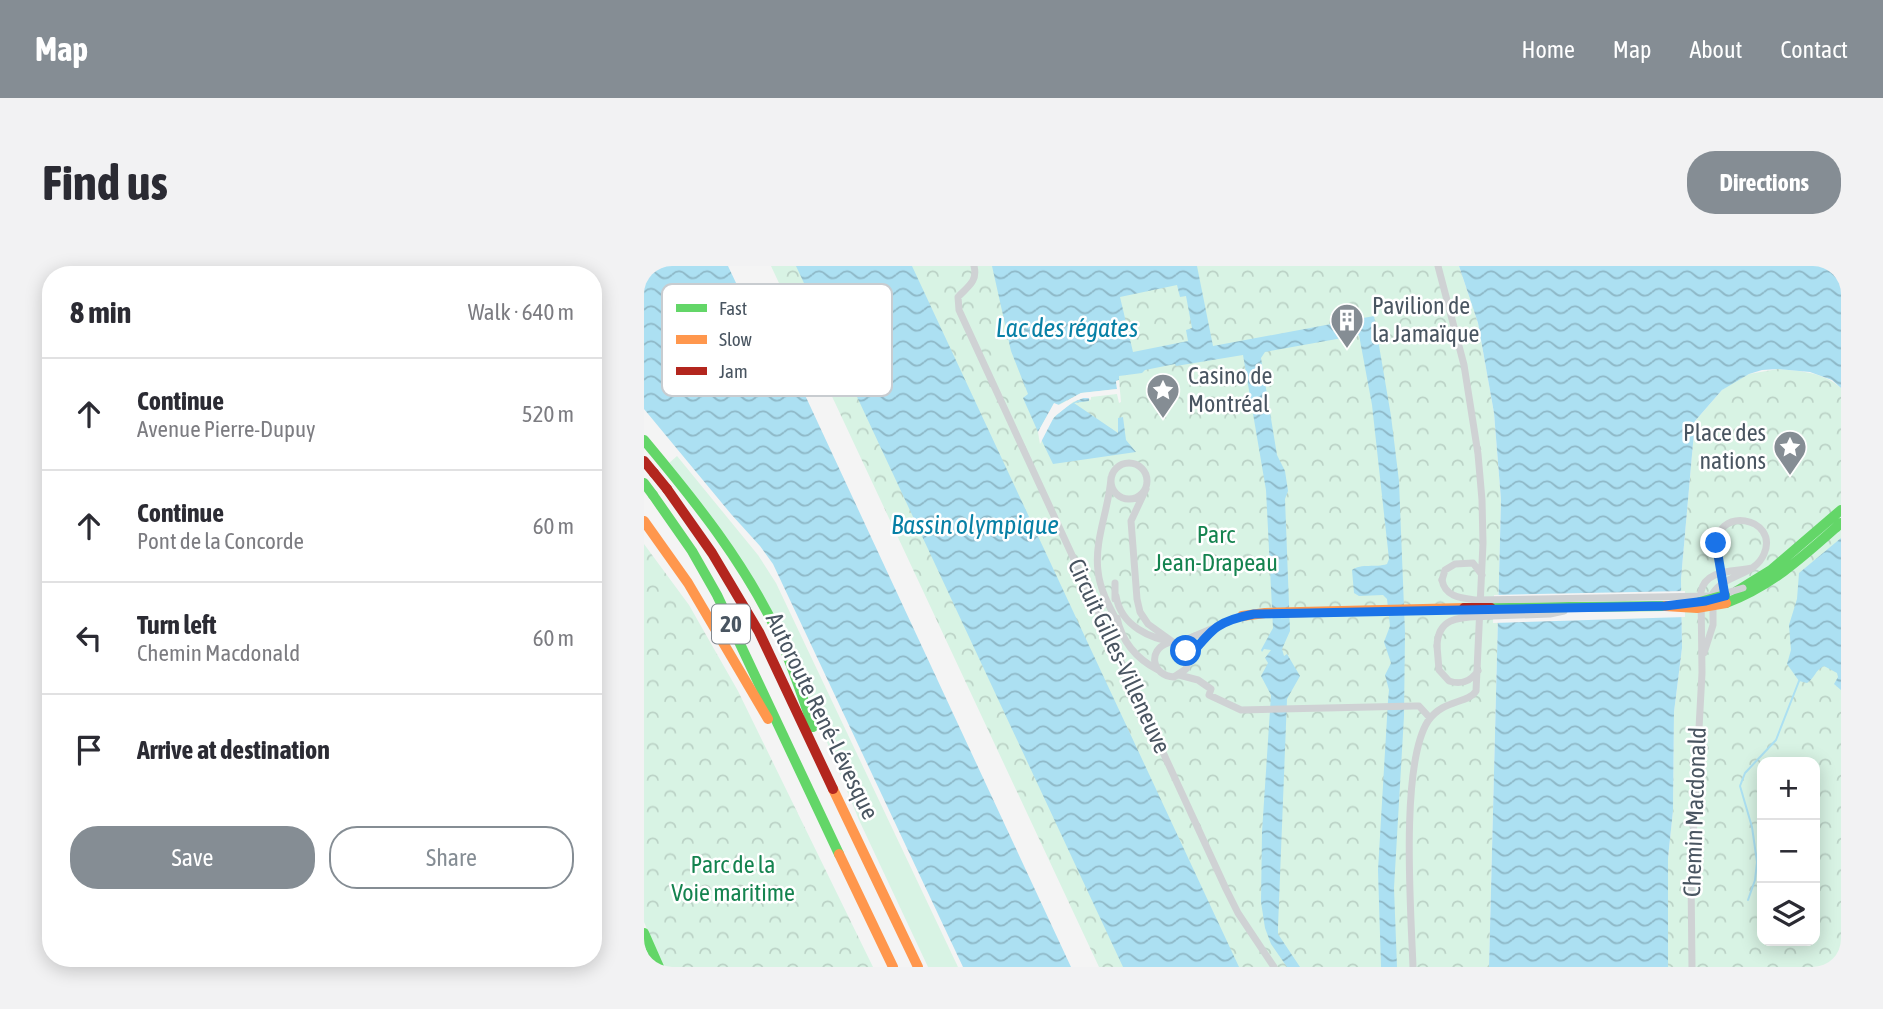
<!DOCTYPE html>
<meta charset="utf-8">
<style>
body{margin:0;font-family:"Asap Condensed",sans-serif;background:#f2f2f3;color:#2b2b33}
.controls{position:absolute;right:21px;bottom:21px;display:grid;overflow:hidden;border-radius:14px;box-shadow:0 4px 18px #0003}
.controls button{width:63px;height:63px;display:grid;place-items:center;padding:0;border:0;border-bottom:2px solid #e1e1e2;background:#fff;color:#2b2b33;font:35px sans-serif}
.stop{position:absolute;width:21px;height:21px;margin:-16px;border:5px solid #1a73e8;border-radius:50%;background:#fff}
.stop.end{background:#1a73e8;border-color:#fff;box-shadow:0 2px 7px #0008}
.list{margin:0;padding:0;list-style:none}
h2{display:flex;justify-content:space-between;align-items:center;height:91px;margin:0;padding:0 28px;font-size:30px}
h2 small{font-size:23px;font-weight:400;color:#7c7c81}
.list li{display:grid;grid-template-columns:46px 1fr auto;gap:21px;align-items:center;box-sizing:border-box;height:112px;padding:0 28px;border-top:2px solid #e1e1e2}
.list b{display:block;font-size:26px;white-space:nowrap}
.list p{margin:0;font-size:23px;white-space:nowrap;color:#7c7c81}
.list em{font-size:23px;font-style:normal;color:#7c7c81}
.actions{display:flex;gap:14px;padding:21px 28px}
.actions a{flex:1;padding:16px 0;border:2px solid #858d94;border-radius:28px;text-align:center;font-size:24px;color:#858d94}
.actions .main{background:#858d94;color:#fff}
.icon{flex:none;width:38px;height:38px;fill:none;stroke:currentColor;stroke-width:2;stroke-linecap:round;stroke-linejoin:round}
.map{position:relative;flex:none;width:1197px;height:701px;overflow:hidden;border-radius:28px}
header{display:flex;align-items:center;gap:42px;box-sizing:border-box;height:98px;padding:0 35px;background:#858d94;color:#fff}
header strong{font-size:33px}
nav{display:flex;gap:38px;margin-inline-start:auto;font-size:24px}
.intro{display:flex;align-items:center;justify-content:space-between;box-sizing:border-box;height:168px;padding:0 42px}
h1{margin:0;font-size:49px}
.button{padding:18px 32px;border-radius:28px;background:#858d94;color:#fff;font-size:24px;font-weight:700}
main{display:flex;gap:42px;padding:0 42px}
aside{flex:1;background:#fff;border-radius:28px;box-shadow:0 4px 18px #0003}
.map>svg:first-child{display:block}
</style>
<header>
<strong>Map</strong>
<nav><a>Home</a><a>Map</a><a>About</a><a>Contact</a></nav>
</header>
<div class="intro"><h1>Find us</h1><a class="button">Directions</a></div>
<main>
<aside>
<h2>8 min<small>Walk · 640 m</small></h2>
<ul class="list">
<li><svg class="icon" aria-label="ahead" viewBox="0 0 24 24"><path d="M12 20V5M6 11l6-6 6 6"/></svg><div><b>Continue</b><p>Avenue Pierre-Dupuy</p></div><em>520 m</em></li>
<li><svg class="icon" aria-label="ahead" viewBox="0 0 24 24"><path d="M12 20V5M6 11l6-6 6 6"/></svg><div><b>Continue</b><p>Pont de la Concorde</p></div><em>60 m</em></li>
<li><svg class="icon" aria-label="left" viewBox="0 0 24 24"><path d="M17 20v-9H6M10 6l-5 5 5 5"/></svg><div><b>Turn left</b><p>Chemin Macdonald</p></div><em>60 m</em></li>
<li><svg class="icon" aria-label="arrive" viewBox="0 0 24 24"><path d="M6 21V4h12l-3 4 3 4H6"/></svg><div><b>Arrive at destination</b></div></li>
</ul>
<div class="actions"><a class="main">Save</a><a>Share</a></div>
</aside>
<div class="map">
<svg width="1197" height="701" viewBox="0 0 1197 701">
<defs>
<pattern id="park-crowns" width="20" height="18" patternUnits="userSpaceOnUse" patternTransform="scale(1.75)"><rect width="20" height="18" fill="#d8f3e4"/><path d="M2 6a3 3 0 1 1 6 0M12 15a3 3 0 1 1 6 0" fill="none" stroke="#bbd2c6"/></pattern>
<pattern id="water-waves" width="16" height="10" patternUnits="userSpaceOnUse" patternTransform="scale(1.75)"><rect width="16" height="10" fill="#ace0f2"/><path d="M0 5q4-4 8 0t8 0" fill="none" stroke="#8eb8c7"/></pattern>
</defs>
<rect width="100%" height="100%" fill="#f4f4f4"/>
<!-- green -->
<path fill="#d8f3e4" d="M33,190L114,289L132,317L314,701H284L215,554L147,389L24,198Z"/>
<!-- park -->
<path fill="url(#park-crowns)" fill-rule="evenodd" d="M127,0H815L834,57L850,147L857,234L845,701H455Z
M1134,103C1157,105 1179,106 1197,122V701H1024V592L1029,545L1030,446L1038,382L1037,313L1051,155L1078,124L1088,116L1105,108ZM1118,496H1171V675H1118Z
M0,278L45,339L94,425L229,701H19L0,656Z"/>
<!-- water -->
<path fill="url(#water-waves)" fill-rule="evenodd" d="M0,0H84L118,72L124,75L134,71L427,701H319L129,298L116,280L87,248L0,143Z
M152,0H268L595,701H479Z
M348,0H553L569,80L730,50L747,150L755,215L761,367L760,450L750,622L753,701H737L734,604L744,435L745,424L741,409L747,397L740,376L746,360L743,333L739,329L715,330L710,327L708,304C717,297 732,302 743,298L745,293L728,139L715,69L621,86L617,92L633,189L641,205L644,225L641,233L646,365L638,383L640,390L643,388L656,410L643,433L634,661V668L656,701H643L627,678L621,662L617,636L618,566L627,429L617,410L624,397L621,392L627,384L620,383L618,386L617,384L629,362L622,224L599,89L532,100L531,98L501,104L498,107L475,110V114L472,115L473,123L437,127L414,139L410,138L394,166L379,132L384,128L367,85ZM533,19L536,31L542,30L548,62L542,64L544,75L489,86L476,31Z
M815,0H1197V122L1188,114L1166,106L1134,103L1118,104L1105,108L1078,124L1051,155L1037,313L1038,382L1030,446L1029,545L1024,592V701H845L857,234L850,147L834,57Z
M439,132H445V135L430,137L474,167V152L479,151L482,174L492,186L409,198L397,173C405,153 419,140 439,132Z
M1197,272V424L1190,418L1194,411L1193,407L1180,400C1171,404 1171,412 1163,417L1155,415L1143,398L1147,384L1145,359L1153,333L1155,307Z"/>
<!-- pier -->
<path fill="#f4f4f4" d="M475,114L477,136L475,137L473,128L447,131V134L444,132H439L429,136L410,151L396,178L394,166L410,137L415,139L437,127L473,123L472,115Z
M1041,325V351L849,357L850,329Z"/>
<g fill="none" stroke-linecap="round" stroke-linejoin="round">
<!-- stream -->
<path stroke="#ace0f2" stroke-width="2" d="M1104,634L1111,614L1113,596L1108,561L1096,520L1101,507L1132,474L1155,415"/>
<!-- street -->
<path stroke="#cfd2d4" stroke-width="7" d="M330,0C334,16 323,21 314,31L315,44L582,623L594,647L630,701
M467 215a18 18 0 1 1 36 0a18 18 0 1 1-36 0Z
M467,212C465,243 450,274 454,305C456,324 465,340 474,357
M502,223L487,255L493,333L496,346L504,358L529,376
M798,314L801,304L811,298L829,297L838,309
M471,317V333
M472,330C477,360 506,373 534,377L545,391L542,403L530,411C508,410 503,384 524,377
M847,350L906,348L920,345
M473,352C478,376 493,393 514,404
M534,377L598,350
M793,380L795,404L805,415C817,419 826,416 834,405
M1060,387L1069,359V327C1081,308 1111,310 1120,288C1136,251 1069,238 1072,284
M545,391L566,365
M535,409L554,414L567,423L565,429L597,444L771,440H775L786,452
M0,692L10,690
M769,701C767,646 756,499 784,455C799,433 824,438 832,425L839,277L838,234L834,188L820,99L794,0
M1048,701L1047,610L1058,407L1057,326C1061,303 1090,306 1108,302"/>
<!-- fast -->
<path stroke="#63d668" stroke-width="10" d="M0,174C51,235 101,297 135,370C148,399 158,430 169,461
M9,229L48,285L73,329L195,588
M1093,325L1127,304L1197,244
M1082,337C1128,320 1161,289 1197,257
M847,342L1021,340
M0,667L15,701"/>
<!-- slow -->
<path stroke="#ff974d" stroke-width="10" d="M0,255L44,317L124,453
M598,350L621,347L820,342
M189,523L274,701
M195,588L249,701"/>
<!-- jam -->
<path stroke="#b3261e" stroke-width="10" d="M0,195L10,207
M23,223L68,287L115,366L189,523"/>
<!-- street-bridge -->
<path stroke="#cfd2d4" stroke-width="7" d="M1072,284L1081,329
M798,314C801,331 817,332 832,334L1067,330
M1079,328L1099,322
M793,380C794,347 822,352 847,350"/>
<!-- fast-bridge -->
<path stroke="#63d668" stroke-width="10" d="M0,217L9,229
M1056,336L1081,329"/>
<!-- slow-bridge -->
<path stroke="#ff974d" stroke-width="10" d="M1021,340L1053,342L1082,337"/>
<!-- jam-bridge -->
<path stroke="#b3261e" stroke-width="10" d="M10,207L23,223
M820,342H847"/>
</g>
<g fill="none" stroke-linecap="round" stroke-linejoin="round">
<!-- route -->
<path stroke="#1a73e8" stroke-width="9" d="M542,385L545,391C568,363 573,355 610,348L1021,340L1062,335L1081,330L1072,277"/>
</g>
<!-- icons -->
<defs>
<symbol id="building-pin" viewBox="-11 -11 22 30"><path d="M0 17L-7.5 6A9.5 9.5 0 1 1 7.5 6Z" fill="#858d94" stroke="#fff"/><path d="M-4-6H4V6H1V3H-1V6H-4ZM-2.5-4.3h1.7v1.8h-1.7ZM.8-4.3h1.7v1.8H.8ZM-2.5-1h1.7V.8h-1.7ZM.8-1h1.7V.8H.8Z" fill="#fff"/></symbol>
<symbol id="sight-pin" viewBox="-11 -11 22 30"><path d="M0 17L-7.5 6A9.5 9.5 0 1 1 7.5 6Z" fill="#858d94" stroke="#fff"/><path d="M0-6L1.8-2.2L6-1.7L2.9 1.2L3.7 5.4L0 3.3L-3.7 5.4L-2.9 1.2L-6-1.7L-1.8-2.2Z" fill="#fff"/></symbol>
</defs>
<g fill-rule="evenodd">
<use href="#building-pin" x="684" y="35" width="38" height="52"/>
<use href="#sight-pin" x="500" y="105" width="38" height="52"/>
<use href="#sight-pin" x="1127" y="162" width="38" height="52"/>
</g>
<g text-anchor="middle" stroke-width="5" stroke-linejoin="round" paint-order="stroke">
<!-- shield labels -->
<rect fill="#fff" stroke="#808890" stroke-width="2" x="68" y="338.5" width="38" height="39" rx="5"/>
<g font-size="23" font-weight="bold" fill="#495561">
<text x="87" y="366">20</text>
</g>
<!-- poi labels -->
<g font-size="24" fill="#495561" stroke="#fff" text-anchor="start">
<text x="728" y="48">Pavilion de<tspan x="728" dy="28">la Jamaïque</tspan></text>
<text x="544" y="118">Casino de<tspan x="544" dy="28">Montréal</tspan></text>
<text x="1122" y="175" text-anchor="end">Place des<tspan x="1122" dy="28">nations</tspan></text>
</g>
<!-- park labels -->
<g font-size="24" fill="#14834f" stroke="#fff">
<text x="572" y="277">Parc<tspan x="572" dy="28">Jean-Drapeau</tspan></text>
<text x="89" y="607">Parc de la<tspan x="89" dy="28">Voie maritime</tspan></text>
</g>
<!-- street labels -->
<g font-size="24" fill="#495561" stroke="#fff">
<text transform="translate(475 390) rotate(65)" y="8">Circuit Gilles-Villeneuve</text>
<text transform="translate(178 450) rotate(64)" y="8">Autoroute René-Lévesque</text>
<text transform="translate(1051 546) rotate(-88)" y="8">Chemin Macdonald</text>
</g>
<!-- water labels -->
<g font-size="26" font-style="italic" fill="#0780a6" stroke="#fff">
<text x="423" y="71">Lac des régates</text>
<text x="331" y="268">Bassin olympique</text>
</g>
</g>
<!-- legend -->
<rect x="18" y="18" width="230" height="112" rx="10" fill="#fff" stroke="#c8ccd0" stroke-width="2"/>
<rect x="32" y="38" width="31" height="8" fill="#63d668"/>
<rect x="32" y="69" width="31" height="9" fill="#ff974d"/>
<rect x="32" y="101" width="31" height="8" fill="#b3261e"/>
<g font-size="19" fill="#495561">
<text x="75" y="49">Fast</text>
<text x="75" y="80">Slow</text>
<text x="75" y="112">Jam</text>
</g>
</svg>
<div class="controls">
<button>+</button>
<button>−</button>
<button><svg class="icon" aria-label="layers" viewBox="0 0 24 24"><path d="M12 4l9 5-9 5-9-5zM3 14l9 5 9-5"/></svg></button>
</div>
<div class="stop" style="left:542px;top:385px"></div>
<div class="stop end" style="left:1072px;top:277px"></div>
</div>
</main>
